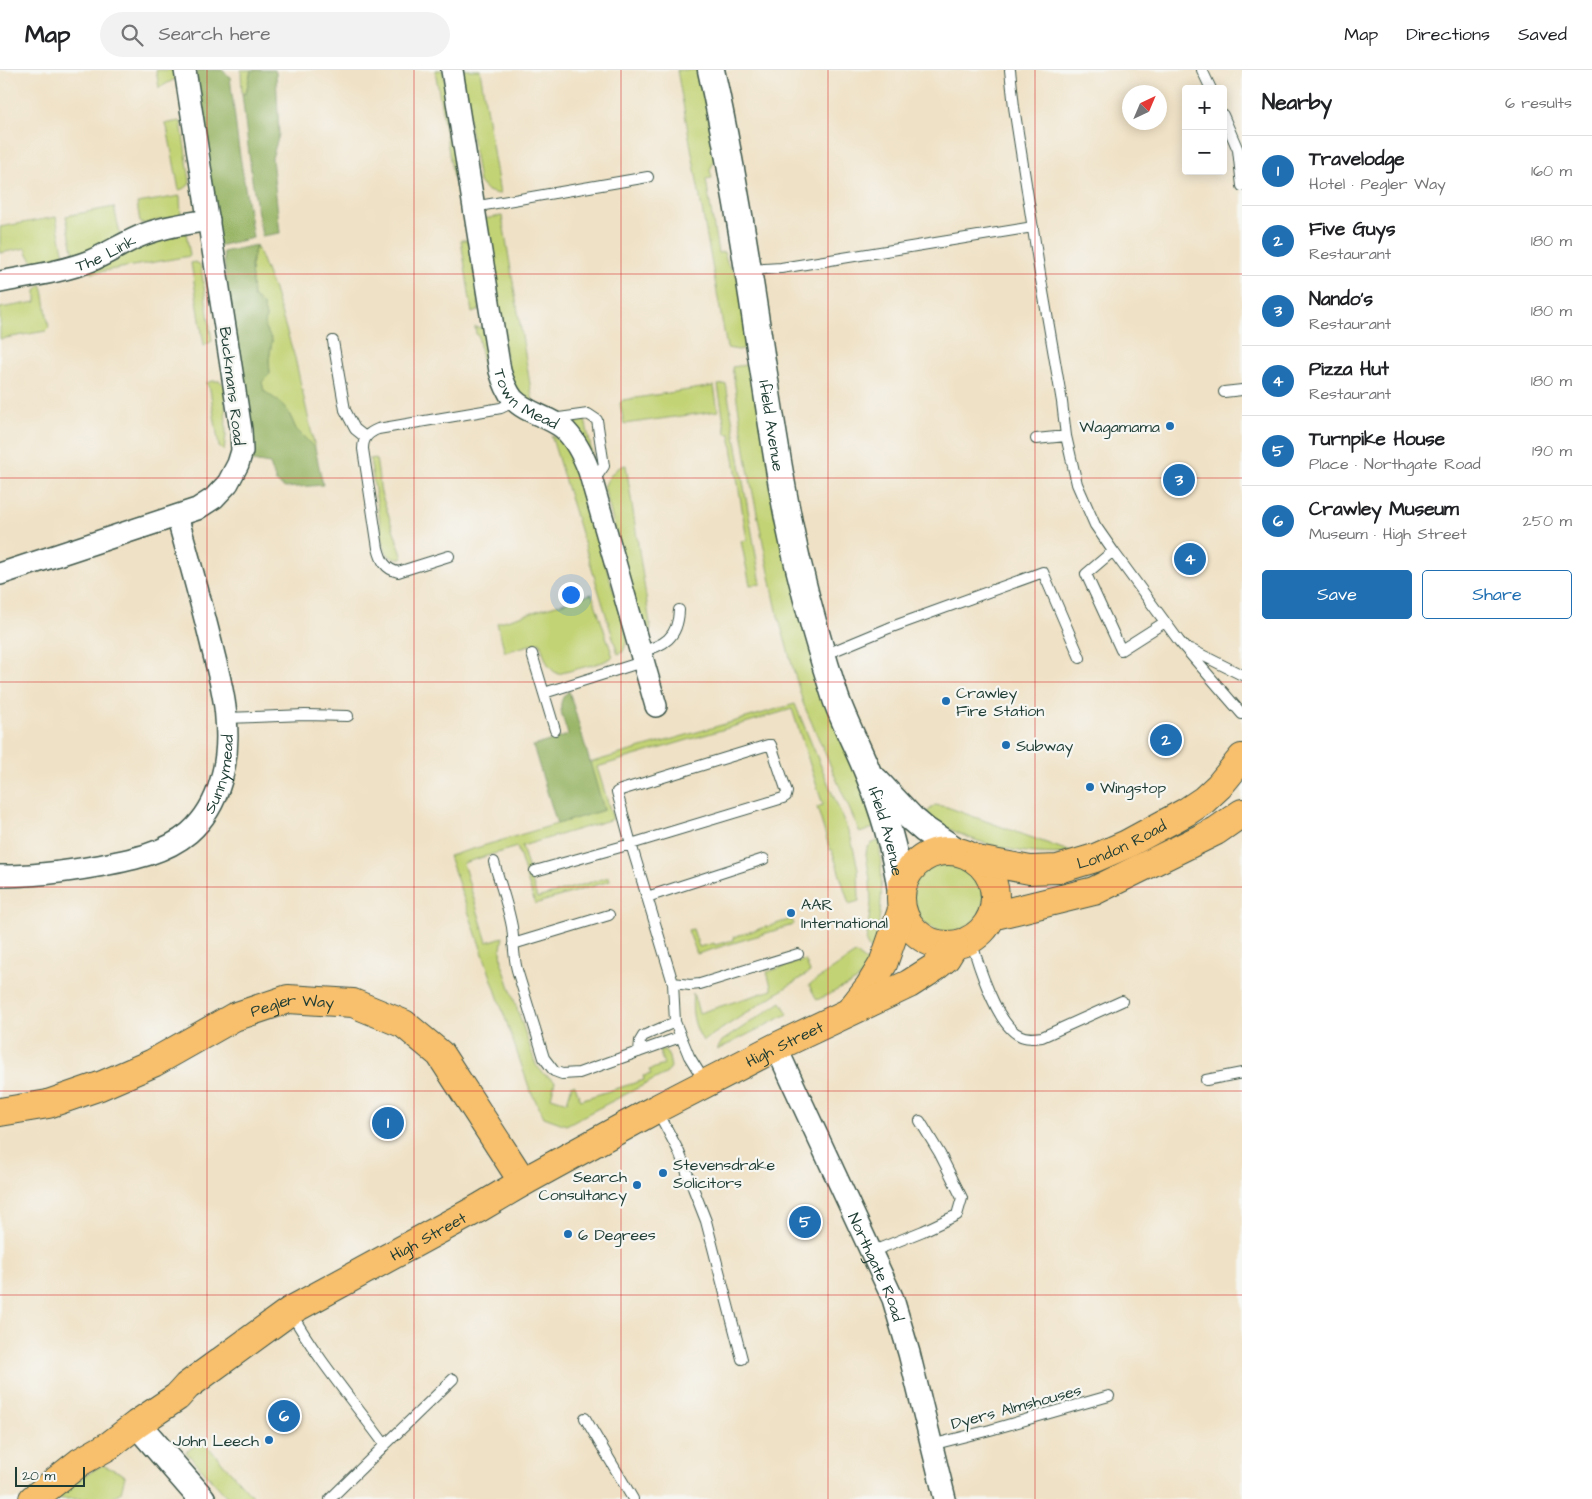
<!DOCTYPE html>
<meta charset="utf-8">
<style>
body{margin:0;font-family:"Architects Daughter",sans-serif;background:#f2f2f2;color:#202124}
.controls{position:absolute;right:15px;top:15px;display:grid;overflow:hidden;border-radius:5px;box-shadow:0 2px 12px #0003}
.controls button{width:45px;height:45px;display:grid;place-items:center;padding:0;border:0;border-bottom:1px solid #e0e0e0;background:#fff;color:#202124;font:25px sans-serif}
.compass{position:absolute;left:1122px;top:15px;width:45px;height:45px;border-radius:50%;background:#fff;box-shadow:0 2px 12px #0003;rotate:44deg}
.scale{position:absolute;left:15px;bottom:12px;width:70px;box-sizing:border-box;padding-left:5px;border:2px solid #1f3d34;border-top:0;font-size:14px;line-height:18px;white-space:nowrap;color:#1f3d34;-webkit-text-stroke:4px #f6f6f2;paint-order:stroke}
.you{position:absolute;left:570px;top:524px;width:18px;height:18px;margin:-12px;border:4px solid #fff;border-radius:50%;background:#1a73e8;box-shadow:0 0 0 8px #1a73e833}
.badge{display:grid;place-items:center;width:32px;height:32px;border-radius:50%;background:#1f6fb2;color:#fff;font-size:16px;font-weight:700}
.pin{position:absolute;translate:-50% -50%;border:2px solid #fff;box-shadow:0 1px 5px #0006}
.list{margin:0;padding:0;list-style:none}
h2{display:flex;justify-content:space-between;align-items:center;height:65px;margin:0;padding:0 20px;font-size:21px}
h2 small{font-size:16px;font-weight:400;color:#757577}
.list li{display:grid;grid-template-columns:32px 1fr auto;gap:15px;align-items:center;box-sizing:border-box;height:70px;padding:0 20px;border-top:1px solid #e0e0e0}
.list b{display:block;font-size:19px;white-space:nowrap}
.list p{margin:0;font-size:16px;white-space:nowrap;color:#757577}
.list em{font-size:16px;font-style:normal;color:#757577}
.actions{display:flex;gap:10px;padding:15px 20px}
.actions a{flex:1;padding:11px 0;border:1px solid #1f6fb2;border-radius:5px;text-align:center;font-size:18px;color:#1f6fb2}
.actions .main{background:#1f6fb2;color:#fff}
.icon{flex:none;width:28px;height:28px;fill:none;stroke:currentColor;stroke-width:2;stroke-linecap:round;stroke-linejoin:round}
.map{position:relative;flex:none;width:1242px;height:1429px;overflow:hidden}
header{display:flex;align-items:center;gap:30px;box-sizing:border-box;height:70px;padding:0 25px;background:#fff;border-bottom:1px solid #e0e0e0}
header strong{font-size:24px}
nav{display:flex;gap:28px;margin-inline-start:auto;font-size:18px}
.search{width:350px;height:45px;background:#f2f2f2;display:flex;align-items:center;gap:12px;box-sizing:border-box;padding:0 18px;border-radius:28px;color:#757577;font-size:19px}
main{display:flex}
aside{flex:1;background:#fff}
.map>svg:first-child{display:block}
</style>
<header>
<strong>Map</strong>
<div class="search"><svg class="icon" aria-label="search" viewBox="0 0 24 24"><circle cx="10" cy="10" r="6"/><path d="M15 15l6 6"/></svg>Search here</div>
<nav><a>Map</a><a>Directions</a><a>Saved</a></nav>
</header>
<main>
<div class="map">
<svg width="1242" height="1429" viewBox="0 0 1242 1429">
<rect width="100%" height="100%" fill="#f6f6f2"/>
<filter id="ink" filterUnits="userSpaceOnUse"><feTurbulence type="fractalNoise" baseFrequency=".02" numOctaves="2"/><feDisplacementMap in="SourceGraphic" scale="10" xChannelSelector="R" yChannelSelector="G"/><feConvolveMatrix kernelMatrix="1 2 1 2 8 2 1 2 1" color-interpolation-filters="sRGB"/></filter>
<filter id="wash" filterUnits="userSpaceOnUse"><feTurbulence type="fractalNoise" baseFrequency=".0096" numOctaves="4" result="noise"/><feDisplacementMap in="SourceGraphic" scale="20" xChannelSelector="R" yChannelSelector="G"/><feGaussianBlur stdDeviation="1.12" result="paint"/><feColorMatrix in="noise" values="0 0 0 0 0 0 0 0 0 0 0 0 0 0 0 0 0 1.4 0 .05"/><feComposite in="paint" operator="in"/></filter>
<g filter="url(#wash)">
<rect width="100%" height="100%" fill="#efe1c5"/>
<!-- green -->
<path fill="#c2d375" stroke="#708854" d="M156,0H174L175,9L159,18Z
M241,0H251L246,23L242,24Z
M435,0H443L460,105L453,107Z
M461,0H480L500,124C490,123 485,120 479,112Z
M677,0H699L717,85L710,100L712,108L706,109L718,183L724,182L728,195L738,206L749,278L738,280L727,278Z
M179,51L181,52L190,111L189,115L185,118L179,120L167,57L164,54Z
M180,126L181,145L143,154L140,152L137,133Z
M114,137L120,164L99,177L79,185L73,181L66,146Z
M502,146L533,332L526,330L510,311L483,149Z
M56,147L65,191C47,194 32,201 26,178L0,183V157Z
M186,162L190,186L92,203L90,200L133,178Z
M461,170H469L480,240L472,243Z
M256,175L274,220L295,288L315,378L296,359L288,341L264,321L262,312L270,304L269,290L272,270L265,258L266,246L253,226L251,196Z
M195,192L199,194L201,197L212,271L204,276L191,193Z
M41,214L43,219L49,258L46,261L0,269V238L36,232V221Z
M475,257L483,258L492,309L485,308L478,265L476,264Z
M753,294L876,757L860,763L803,633L778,546L748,399L732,297Z
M213,311H220L225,316L226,365L224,381L219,377L210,319L206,313Z
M726,314L761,514L750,515L741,471L747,470L730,364H726L718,315Z
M714,316L718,341L624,354L620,333L623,330Z
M581,350L585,351L586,354L593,388L576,359V356L577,352Z
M551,365C563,372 569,380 575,392L628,569L623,582L618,584Z
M376,388L381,423L403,488C393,490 388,487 384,477L370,389Z
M626,395L651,560L646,561L641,559L604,417C609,407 614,397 626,395Z
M592,524L613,587L603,592L558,604C546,598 544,584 540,572L505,582L497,553Z
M795,634L851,768L858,799L859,831L849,834L832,780H830L817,737L823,735L792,639L597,697L613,749L522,776L537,828L609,807L610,811L535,834L517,777L463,793L487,872L503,867L501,879L502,894L536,995L544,1004L555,1011L551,1027L567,1032L572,1015H575L580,1030L644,1010L643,1006L651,1004L649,1000L664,995L659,980H665L669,987L671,997L667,1003L566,1055L544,1047L530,1020L449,786L604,740L589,693Z
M935,735L947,737L1074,783C1022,787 967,774 925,744Z
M879,770C883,810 883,840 874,879H869L866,873L871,833L870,810L866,784L867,778L871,774Z
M912 826a36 36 0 1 1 72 0a36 36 0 1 1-72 0Z
M792,849L793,855L697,884L688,860L693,859L699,877L714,873L715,875L733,870V867Z
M855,884L858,885L868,893L863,905L856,911L817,930L809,915Z
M805,890L810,902L703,971C693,955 691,941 693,923L699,943L772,920L767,902Z
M781,932L788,944L717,980L722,971Z
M202,1370L255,1429H229L186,1382Z
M102,1395L121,1403L125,1406L121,1422L110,1429H48Z"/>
<!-- forest -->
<path fill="#99b566" stroke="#5c794d" d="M199,0H222L230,7L238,73L253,168L218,176L193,10Z
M251,0H275L276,3L279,65L272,88L280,163L262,166L252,110L242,24L246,23Z
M256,175L251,196L253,226L263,235L266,246L265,258L272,270L269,290L270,304L262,312L264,321L281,333L288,341L296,359L315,378L323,415L285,418L276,412L270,394L246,390L223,182Z
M569,621L604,740L557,754L533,676L568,665C565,651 553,632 569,621Z"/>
</g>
<g filter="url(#ink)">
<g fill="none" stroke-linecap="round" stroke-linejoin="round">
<defs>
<path id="service" d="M1010,0L1014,37L1040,204L1062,332L1066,366L1077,414L1095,455L1113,481L1179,571L1242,644
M1202,0L1211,19
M1223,45L1238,80L1242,116
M473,137L648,107
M750,200L781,198L1033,157
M333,271L345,340L355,359L365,367
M1224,322L1242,320
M552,349L588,344L597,350L604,396L592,413
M1036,369L1066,366
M1113,481L1086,504L1121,580L1165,552
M449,486L398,502C385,499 381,490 378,478L363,379C363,368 368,363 378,359L501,338L507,335L513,328
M1190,579L1242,605
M639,582C664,576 678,568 679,540
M532,584L555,660
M824,585L889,558L1043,502L1080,588
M544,623L642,592
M226,648L305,645L348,646
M494,792C500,814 508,835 512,857C514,871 513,885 517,900L544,988L554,1001L562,1004L579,1003L680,967
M535,801L631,774L783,728L786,726L787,722L771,675H768L621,720L617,722L631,774L673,913L675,952L689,986L705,1012
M647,827L764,789
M971,869C977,892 997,955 1019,965C1026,969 1034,968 1042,967L1122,931
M513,874L609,845
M673,913L690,915L700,914L798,884
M639,982L640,971L643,966L675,952
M1206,1010L1242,1003
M657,1040L679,1082L706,1151L742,1289
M871,1182L923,1161L957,1145L962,1128L940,1084L920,1051
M290,1241C317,1289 353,1331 385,1375L330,1429
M585,1348L633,1429
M385,1375L453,1309
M931,1375L990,1360L1109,1326"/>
<g id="minor">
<path id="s1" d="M452,0L500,301C503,311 507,321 513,329C526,343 548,346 563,358C576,370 583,385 589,401L656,636"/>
<path id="s2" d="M0,212C30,206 62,202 90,191C107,184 122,174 138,167C160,157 186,154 209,150"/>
<path d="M0,504L197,439L214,428L228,413L238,394L242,381L241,360L185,0"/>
<path id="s3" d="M0,806C33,806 65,802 98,796C129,790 164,784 189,763C221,735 230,689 226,648C225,627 219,605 214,585C203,538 190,492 177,446"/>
<path id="s4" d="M776,977L893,1229L909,1283L945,1429"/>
</g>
<g id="tertiary">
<path id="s5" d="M711,0C732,94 747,189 761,285C772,353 781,422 797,490C808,536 821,583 836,629C845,654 858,678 868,703C884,741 895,780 901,821"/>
<path d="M876,711L911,748L925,760L957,781"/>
<path d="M137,1354L202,1429"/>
</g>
<g id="primary">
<circle cx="948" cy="828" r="47"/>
<path id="s6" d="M977,790L1030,800L1058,799L1095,788L1127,774L1186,742L1204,730L1219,716L1242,688"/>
<path d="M992,846L1094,821L1216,761L1242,743"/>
<path d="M851,940L869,917L883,894L902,840"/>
<path id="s7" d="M0,1042L48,1034L100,1016L153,993L234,947L288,929L353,933L404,954L440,984L523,1112"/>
<path id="s8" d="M33,1429L80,1392L110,1375L137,1354L177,1327L187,1316L290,1241L479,1138L523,1112L656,1039L776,977L909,914L934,898L946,888L954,875"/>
</g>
</defs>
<!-- service casing -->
<use href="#service" stroke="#3e564a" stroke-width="12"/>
<!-- minor casing -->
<use href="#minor" stroke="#3e564a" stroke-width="24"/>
<!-- tertiary casing -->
<use href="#tertiary" stroke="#3e564a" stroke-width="29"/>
<!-- primary casing -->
<use href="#primary" stroke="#3e564a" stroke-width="30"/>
<!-- service -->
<use href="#service" stroke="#fff" stroke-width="10"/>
<!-- minor -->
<use href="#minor" stroke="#fff" stroke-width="21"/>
<!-- tertiary -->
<use href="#tertiary" stroke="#fff" stroke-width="26"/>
<!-- primary -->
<use href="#primary" stroke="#f8bf6c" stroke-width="28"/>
</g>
</g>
<!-- grid -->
<path fill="none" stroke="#d62828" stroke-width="1" stroke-opacity="0.55" d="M207,0V1429M414,0V1429M621,0V1429M828,0V1429M1035,0V1429M0,204H1242M0,408H1242M0,612H1242M0,817H1242M0,1021H1242M0,1225H1242"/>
<!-- markers -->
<g fill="#1f6fb2" stroke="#f6f6f2" stroke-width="2">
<circle cx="1170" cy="356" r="5"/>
<circle cx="946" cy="631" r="5"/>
<circle cx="1006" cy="675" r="5"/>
<circle cx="1090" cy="717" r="5"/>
<circle cx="791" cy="843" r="5"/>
<circle cx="663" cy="1103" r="5"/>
<circle cx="637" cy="1115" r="5"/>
<circle cx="568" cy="1164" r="5"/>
<circle cx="269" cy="1370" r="5"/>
</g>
<g text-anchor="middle" stroke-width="4.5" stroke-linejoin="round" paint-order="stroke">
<!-- street labels -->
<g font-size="16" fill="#1f3d34" stroke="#f6f6f2">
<text dy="6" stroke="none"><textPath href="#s2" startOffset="110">The Link</textPath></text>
<text transform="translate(233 316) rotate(83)" y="6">Buckmans Road</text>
<text dy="6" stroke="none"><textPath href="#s1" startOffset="345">Town Mead</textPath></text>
<text dy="6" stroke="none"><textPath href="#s5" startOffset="361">Ifield Avenue</textPath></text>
<text dy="6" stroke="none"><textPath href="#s3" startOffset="265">Sunnymead</textPath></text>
<text dy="6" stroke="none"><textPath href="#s5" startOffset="784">Ifield Avenue</textPath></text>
<text dy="6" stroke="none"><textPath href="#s6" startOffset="150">London Road</textPath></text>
<text dy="6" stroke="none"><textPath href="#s7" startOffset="315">Pegler Way</textPath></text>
<text dy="6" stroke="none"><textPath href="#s8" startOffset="881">High Street</textPath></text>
<text dy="6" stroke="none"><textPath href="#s8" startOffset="476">High Street</textPath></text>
<text dy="6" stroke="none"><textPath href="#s4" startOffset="242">Northgate Road</textPath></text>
<text transform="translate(1016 1336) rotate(-15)" y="6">Dyers Almshouses</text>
</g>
<!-- poi labels -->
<g font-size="16" fill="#1f3d34" stroke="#f6f6f2" text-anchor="start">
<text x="1160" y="362" text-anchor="end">Wagamama</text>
<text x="956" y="628">Crawley<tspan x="956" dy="18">Fire Station</tspan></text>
<text x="1016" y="681">Subway</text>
<text x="1100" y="723">Wingstop</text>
<text x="801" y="840">AAR<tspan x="801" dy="18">International</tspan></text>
<text x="673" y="1100">Stevensdrake<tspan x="673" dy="18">Solicitors</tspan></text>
<text x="627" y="1112" text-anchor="end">Search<tspan x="627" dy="18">Consultancy</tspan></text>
<text x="578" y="1170">6 Degrees</text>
<text x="259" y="1376" text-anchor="end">John Leech</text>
</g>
</g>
</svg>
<div class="controls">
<button>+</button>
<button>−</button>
</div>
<svg class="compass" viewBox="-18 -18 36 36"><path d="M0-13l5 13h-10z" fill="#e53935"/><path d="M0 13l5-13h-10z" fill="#757577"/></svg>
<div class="scale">20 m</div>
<div class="you"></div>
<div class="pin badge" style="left:388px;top:1053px">1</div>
<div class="pin badge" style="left:1166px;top:670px">2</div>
<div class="pin badge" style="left:1179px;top:410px">3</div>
<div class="pin badge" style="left:1190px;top:489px">4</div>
<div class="pin badge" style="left:805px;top:1152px">5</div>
<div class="pin badge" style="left:284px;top:1346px">6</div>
</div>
<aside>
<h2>Nearby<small>6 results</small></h2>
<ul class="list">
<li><span class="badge">1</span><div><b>Travelodge</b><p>Hotel · Pegler Way</p></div><em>160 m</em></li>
<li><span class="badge">2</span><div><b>Five Guys</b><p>Restaurant</p></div><em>180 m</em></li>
<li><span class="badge">3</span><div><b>Nando's</b><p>Restaurant</p></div><em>180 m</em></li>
<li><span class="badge">4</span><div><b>Pizza Hut</b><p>Restaurant</p></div><em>180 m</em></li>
<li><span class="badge">5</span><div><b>Turnpike House</b><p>Place · Northgate Road</p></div><em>190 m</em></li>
<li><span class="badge">6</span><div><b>Crawley Museum</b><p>Museum · High Street</p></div><em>250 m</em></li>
</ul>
<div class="actions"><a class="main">Save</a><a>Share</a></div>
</aside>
</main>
